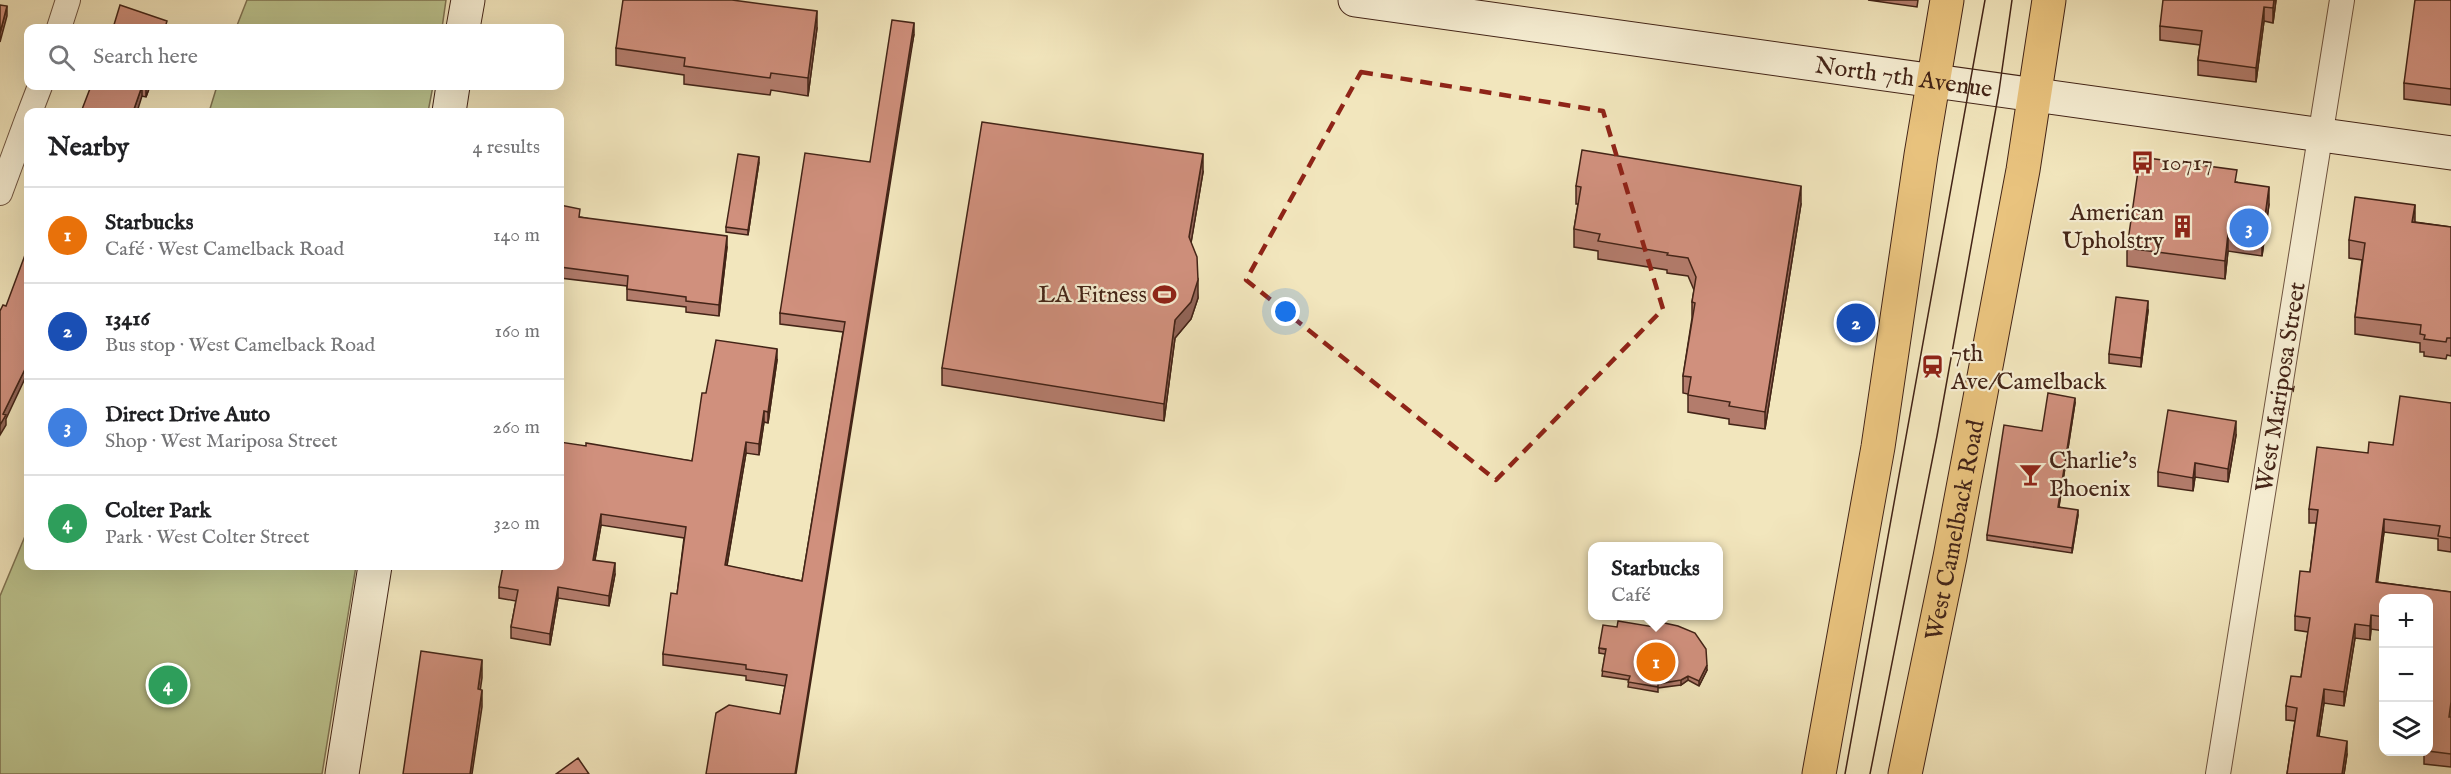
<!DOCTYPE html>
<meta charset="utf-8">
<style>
body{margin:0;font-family:"IM FELL English",serif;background:#f2f2f2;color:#202124}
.controls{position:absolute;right:18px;bottom:18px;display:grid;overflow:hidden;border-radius:12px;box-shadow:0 6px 24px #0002}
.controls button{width:54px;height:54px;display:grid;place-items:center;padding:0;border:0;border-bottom:2px solid #e0e0e0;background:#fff;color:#202124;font:30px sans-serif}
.you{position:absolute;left:1286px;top:312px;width:21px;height:21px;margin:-15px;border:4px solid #fff;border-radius:50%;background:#1a73e8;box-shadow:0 0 0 9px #1a73e833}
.badge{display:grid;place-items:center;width:39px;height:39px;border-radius:50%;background:#db2777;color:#fff;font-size:20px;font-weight:700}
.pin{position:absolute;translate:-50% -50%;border:3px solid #fff;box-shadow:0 2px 6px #0006}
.popup{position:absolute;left:1588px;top:542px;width:135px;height:78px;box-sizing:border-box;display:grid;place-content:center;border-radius:12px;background:#fff;filter:drop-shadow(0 2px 4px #0005);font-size:20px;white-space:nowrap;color:#757577}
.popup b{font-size:22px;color:#202124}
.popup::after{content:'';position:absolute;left:50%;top:100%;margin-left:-12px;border:12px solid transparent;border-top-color:#fff}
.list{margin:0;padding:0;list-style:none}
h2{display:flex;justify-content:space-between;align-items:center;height:78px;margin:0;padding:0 24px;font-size:26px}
h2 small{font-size:20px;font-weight:400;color:#757577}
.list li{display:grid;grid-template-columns:39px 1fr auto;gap:18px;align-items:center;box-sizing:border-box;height:96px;padding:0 24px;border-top:2px solid #e0e0e0}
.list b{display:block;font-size:22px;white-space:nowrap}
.list p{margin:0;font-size:20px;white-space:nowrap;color:#757577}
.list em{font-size:20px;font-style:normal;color:#757577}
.icon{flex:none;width:33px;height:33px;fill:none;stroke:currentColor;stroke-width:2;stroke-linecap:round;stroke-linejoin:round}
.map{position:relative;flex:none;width:2451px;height:774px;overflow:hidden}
.search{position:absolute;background:#fff;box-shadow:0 6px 24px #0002;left:24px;top:24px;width:540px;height:66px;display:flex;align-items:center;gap:15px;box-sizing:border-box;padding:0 21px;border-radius:12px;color:#757577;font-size:22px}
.panel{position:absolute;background:#fff;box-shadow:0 6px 24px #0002;left:24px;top:108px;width:540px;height:462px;border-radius:12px}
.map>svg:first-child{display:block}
</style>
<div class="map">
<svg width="2451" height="774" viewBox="0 0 2451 774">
<rect width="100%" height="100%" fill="#f2e6bd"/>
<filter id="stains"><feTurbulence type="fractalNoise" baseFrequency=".00333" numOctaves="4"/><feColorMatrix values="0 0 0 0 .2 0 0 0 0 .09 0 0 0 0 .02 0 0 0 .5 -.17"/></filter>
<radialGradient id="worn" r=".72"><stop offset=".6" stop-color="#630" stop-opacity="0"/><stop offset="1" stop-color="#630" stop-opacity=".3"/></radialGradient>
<!-- green -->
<path fill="#bcc48f" stroke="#807453" stroke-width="1.5" d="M247,0H446L442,28H236Z
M217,86H433L428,112H209Z
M28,529V566H356L322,774H0V596Z"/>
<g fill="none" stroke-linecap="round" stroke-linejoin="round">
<defs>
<g id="street">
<path d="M59,28L68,0"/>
<path d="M30,112L40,86"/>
<path d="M0,193L28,117"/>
<path id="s1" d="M2218,774L2342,0"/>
</g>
<g id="secondary">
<path id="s2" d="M1355,0L2451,153"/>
<path d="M463,28L468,0"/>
<path d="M449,112L453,86"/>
<path d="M342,774L375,566"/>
</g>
<g id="primary">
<path d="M1819,774L1878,447L1921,155L1947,0"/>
<path id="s3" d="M1905,774L1950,557L2023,170L2049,0"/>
</g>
</defs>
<!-- street casing -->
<use href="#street" stroke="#6f5440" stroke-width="26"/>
<!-- secondary casing -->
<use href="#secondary" stroke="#432417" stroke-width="35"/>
<!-- primary casing -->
<use href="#primary" stroke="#432417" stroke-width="35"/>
<!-- street -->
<use href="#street" stroke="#f7efd4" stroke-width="24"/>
<!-- secondary -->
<use href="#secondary" stroke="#f7efd4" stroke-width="33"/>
<!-- primary -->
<use href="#primary" stroke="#e9c37e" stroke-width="33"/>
<!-- tram -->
<path stroke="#432417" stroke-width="1.5" d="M1845,774L1985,0
M1870,774L1937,436L1999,91L2012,0"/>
</g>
<!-- wall -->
<path fill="#b37c6c" stroke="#432417" stroke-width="1.5" d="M1868,0H1918L1917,7Z
M2276,0L2273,23L2264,21L2256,82L2198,75V60L2200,45L2160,40V26Z
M2451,0V105L2404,99V83Z
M817,28L808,96L771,90L770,95L684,84V75L616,65V48Z
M914,34L780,714L785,686L746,680V676L663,665V654L677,594L684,538L601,525L595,560L615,574L609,606L558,598L550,645L511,638V627L516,601L499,598V587L560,566L586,446L692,461L706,393L777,360L768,423L764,422L759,455L746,453L727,566L802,581L843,332L780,324V313L870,162Z
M91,86H150L146,97Z
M759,162L748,235L726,232V227Z
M1203,172L1191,242L1198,298L1191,319L1175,338L1164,421L942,385V368Z
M2237,182L2269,204L2262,256L2228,251L2225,279L2127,266V248Z
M1576,186L1801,204L1765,429L1729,424V419L1688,412V394L1683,393V376L1692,318V302L1694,290L1688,276L1667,273V270L1598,259V251L1574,247V229L1578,204H1576Z
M560,205L580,217L727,247L719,316L686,312V307L627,300V286L560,278Z
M2415,222L2451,227V356L2447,355L2446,359L2424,356V352H2420V343L2355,334V317L2362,260L2349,258V240Z
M2148,311L2141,367L2109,363V354Z
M2075,403L2059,507L2078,515L2072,553L1987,540V535L2042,431Z
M2451,403V552L2438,550V539L2384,532L2377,582L2451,592V767L2424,764V752H2428V598H2384V631L2371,629L2370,640L2355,638L2344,706L2324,703L2319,736L2347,754L2344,774H2287L2295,721L2286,720V706L2301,677L2308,632L2295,630V616L2310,572L2316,523H2309V509L2368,453L2393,445Z
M2236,435L2228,482L2195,477L2193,491L2158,486V472Z
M1599,648L1707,670L1699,686L1688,680L1681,685L1658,688V692L1628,687L1629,680L1602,676L1605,654L1599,653Z"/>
<!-- shaded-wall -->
<path fill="#926558" stroke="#432417" stroke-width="1.5" d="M2274,0H2276L2273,23V8Z
M7,6V16L0,42V33Z
M2264,7V21L2256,82V68Z
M817,11V28L808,96V78Z
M914,23V34L796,774H795Z
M142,86V96L137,112H133Z
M147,86H150L146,97V88Z
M1203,154V172L1189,255V237Z
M759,157V162L748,235V230Z
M1801,186V204L1765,429V412Z
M2269,187V204L2262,256V238Z
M2415,205V223L2412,222Z
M2228,234V251L2225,279V261Z
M727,236V247L719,316V305Z
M1198,280V298L1191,319L1175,338L1164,421V404L1175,320Z
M2148,301V311L2141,367V358Z
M777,349V360L768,423V412Z
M28,363V372L6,419V425L0,435V425L3,414Z
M2075,398V403L2058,512V507Z
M764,411V422L759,455V444Z
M2236,421V435L2228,482V469Z
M746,442V453L725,576V565Z
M2195,463V477L2193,491V478Z
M2078,510V515L2072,553V548Z
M601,514V525L593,570V560Z
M2384,519V532L2376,595V582Z
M615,563V574L609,606V596Z
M558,587V598L550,645V634Z
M2371,615V629L2370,640V626Z
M2355,624V638L2344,706V692Z
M482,660V678L478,706V689Z
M1707,665V670L1699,686V681Z
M1688,676V680L1681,685V680Z
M2324,689V703L2317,749V736Z
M482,690V707L472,774H470Z
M2347,741V754L2344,774H2342Z"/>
<!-- building -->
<path fill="#d0907d" stroke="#432417" stroke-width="1.5" d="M623,0H732L817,11L808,78L771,73L770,78L684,66L685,58L616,48Z
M2163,0H2274L2273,8L2264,7L2256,68L2198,60L2202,31L2160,26Z
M2415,0H2451V89L2404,83Z
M0,5L7,6L0,33Z
M120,5L167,21L165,28H113Z
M892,20L914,23L795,774H706L716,713L729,705L780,714L787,675L746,669V665L663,654L671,593L677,594L686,527L601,514L593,560L615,563L609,596L558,587L550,634L511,627L518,590L499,587L503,566H560V442L586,446V443L692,461L702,393H706L716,340L777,349L768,412L764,411L759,444L746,442L725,565L802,581L845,322L780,313L805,153L870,162Z
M91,86H147L146,88L142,86L133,112H81Z
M982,122L1203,154L1189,237L1197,257L1198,280L1191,302L1175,320L1164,404L942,368Z
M1582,150L1801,186L1765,412L1729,406L1730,402L1688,395L1691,377L1683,376L1695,303L1692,302L1696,277L1688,258L1667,255L1668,253L1598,241L1600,234L1574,229L1581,187L1576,186Z
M738,154L759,157L748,230L726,227Z
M2140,157L2237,170L2235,182L2269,187L2262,238L2228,234L2225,261L2127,248Z
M2355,197L2415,205L2412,222L2451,227V338H2447L2446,342L2424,339L2425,335L2420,334L2421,325L2355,317L2365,243L2349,240Z
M560,205L580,209L579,217L727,236L719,305L686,301V297L627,289L628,276L560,267Z
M28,247V363L3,414L6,415L0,425V311L3,305L6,306Z
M2116,297L2148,301L2141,358L2109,354Z
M2048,393L2075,398L2058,507L2078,510L2072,548L1987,535L2004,425L2042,431Z
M2400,396L2451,403V538L2438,536L2440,526L2384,519L2376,582L2451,592V702L2449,717H2451V754L2428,751V654L2430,638L2428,637V598H2384V617L2371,615L2370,626L2355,624L2344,692L2324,689L2317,736L2347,741L2342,774H2287L2297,708L2286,706L2291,676L2301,677L2310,618L2295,616L2300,571L2310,572L2318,510L2309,509L2317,447L2368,453L2369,442L2393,445Z
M2168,410L2236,421L2228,469L2195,463L2193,478L2158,472Z
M1618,621L1654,627L1655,621L1678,626L1695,633L1706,649L1707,665L1699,681L1688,676L1681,680L1658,684V687L1628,682L1630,676L1602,671L1606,649L1599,648L1603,625L1617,627Z
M421,651L482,660L478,689L482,690L470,774H403Z
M578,758L589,774H556Z"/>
<!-- marked area -->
<path fill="none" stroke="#8f2418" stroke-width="4.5" stroke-dasharray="12 8" stroke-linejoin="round" d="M1361,72L1603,111L1663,309L1496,480L1246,280Z"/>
<!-- icons -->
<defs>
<symbol id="bus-bare" viewBox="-9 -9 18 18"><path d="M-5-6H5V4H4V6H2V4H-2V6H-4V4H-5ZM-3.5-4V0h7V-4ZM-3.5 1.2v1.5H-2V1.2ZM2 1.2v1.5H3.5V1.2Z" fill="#8f2418" stroke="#f7efd4" stroke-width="2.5" paint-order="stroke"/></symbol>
<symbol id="building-bare" viewBox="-9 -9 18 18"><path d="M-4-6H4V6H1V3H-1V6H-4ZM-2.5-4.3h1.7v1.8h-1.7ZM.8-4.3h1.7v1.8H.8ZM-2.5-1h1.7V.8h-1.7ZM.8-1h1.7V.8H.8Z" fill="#8f2418" stroke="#f7efd4" stroke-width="2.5" paint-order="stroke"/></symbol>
<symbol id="stadium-bare" viewBox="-9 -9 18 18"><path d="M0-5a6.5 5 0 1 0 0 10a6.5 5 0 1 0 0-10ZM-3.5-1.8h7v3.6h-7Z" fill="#8f2418" stroke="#f7efd4" stroke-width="2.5" paint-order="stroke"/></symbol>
<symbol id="station-bare" viewBox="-9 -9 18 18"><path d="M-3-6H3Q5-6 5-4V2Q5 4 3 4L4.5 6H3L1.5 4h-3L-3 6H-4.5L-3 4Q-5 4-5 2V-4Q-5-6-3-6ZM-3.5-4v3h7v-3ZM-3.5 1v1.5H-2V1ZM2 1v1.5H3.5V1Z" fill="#8f2418" stroke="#f7efd4" stroke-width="2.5" paint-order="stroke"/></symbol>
<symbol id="bar-bare" viewBox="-9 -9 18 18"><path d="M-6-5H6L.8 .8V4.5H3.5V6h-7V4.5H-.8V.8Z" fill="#8f2418" stroke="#f7efd4" stroke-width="2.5" paint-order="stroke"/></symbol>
</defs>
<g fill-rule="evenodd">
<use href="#bus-bare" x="2126" y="146" width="33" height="33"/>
<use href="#building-bare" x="2166" y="210" width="33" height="33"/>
<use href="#stadium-bare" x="1148" y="278" width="33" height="33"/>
<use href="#station-bare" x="1916" y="350" width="33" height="33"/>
<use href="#bar-bare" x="2014" y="458" width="33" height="33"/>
</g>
<g text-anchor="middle" stroke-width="4.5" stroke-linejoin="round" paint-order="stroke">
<!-- street labels -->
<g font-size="24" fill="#432417" stroke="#f7efd4">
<text dy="8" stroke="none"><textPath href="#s2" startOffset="554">North 7th Avenue</textPath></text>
<text dy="8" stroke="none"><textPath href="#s1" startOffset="392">West Mariposa Street</textPath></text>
<text dy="8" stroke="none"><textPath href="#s3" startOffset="249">West Camelback Road</textPath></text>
</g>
<!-- poi labels -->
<g font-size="24" fill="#432417" stroke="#f7efd4" text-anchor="start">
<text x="2161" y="170">10717</text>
<text x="2164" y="220" text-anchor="end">American<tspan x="2164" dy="28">Upholstry</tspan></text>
<text x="1147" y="302" text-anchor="end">LA Fitness</text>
<text x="1951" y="361">7th<tspan x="1951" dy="28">Ave/Camelback</tspan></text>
<text x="2049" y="468">Charlie's<tspan x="2049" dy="28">Phoenix</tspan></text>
</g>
</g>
<rect width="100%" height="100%" filter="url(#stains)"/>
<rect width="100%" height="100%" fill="url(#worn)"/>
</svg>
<div class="controls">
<button>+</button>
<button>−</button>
<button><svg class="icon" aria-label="layers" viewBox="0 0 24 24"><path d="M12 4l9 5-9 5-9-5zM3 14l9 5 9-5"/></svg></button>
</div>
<div class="you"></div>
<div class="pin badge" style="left:1656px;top:662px;background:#e8710a">1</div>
<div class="popup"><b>Starbucks</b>Café</div>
<div class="pin badge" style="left:1856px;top:323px;background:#1a4fb4">2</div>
<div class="pin badge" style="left:2249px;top:228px;background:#3f7fe0">3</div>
<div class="pin badge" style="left:168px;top:685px;background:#2e9e5b">4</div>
<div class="search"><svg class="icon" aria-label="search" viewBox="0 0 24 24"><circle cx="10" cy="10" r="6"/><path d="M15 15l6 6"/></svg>Search here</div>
<section class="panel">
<h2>Nearby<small>4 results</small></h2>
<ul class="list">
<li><span class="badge" style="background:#e8710a">1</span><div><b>Starbucks</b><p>Café · West Camelback Road</p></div><em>140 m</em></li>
<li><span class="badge" style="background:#1a4fb4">2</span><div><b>13416</b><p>Bus stop · West Camelback Road</p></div><em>160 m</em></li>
<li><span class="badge" style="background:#3f7fe0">3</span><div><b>Direct Drive Auto</b><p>Shop · West Mariposa Street</p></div><em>260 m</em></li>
<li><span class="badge" style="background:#2e9e5b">4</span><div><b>Colter Park</b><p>Park · West Colter Street</p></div><em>320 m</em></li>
</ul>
</section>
</div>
